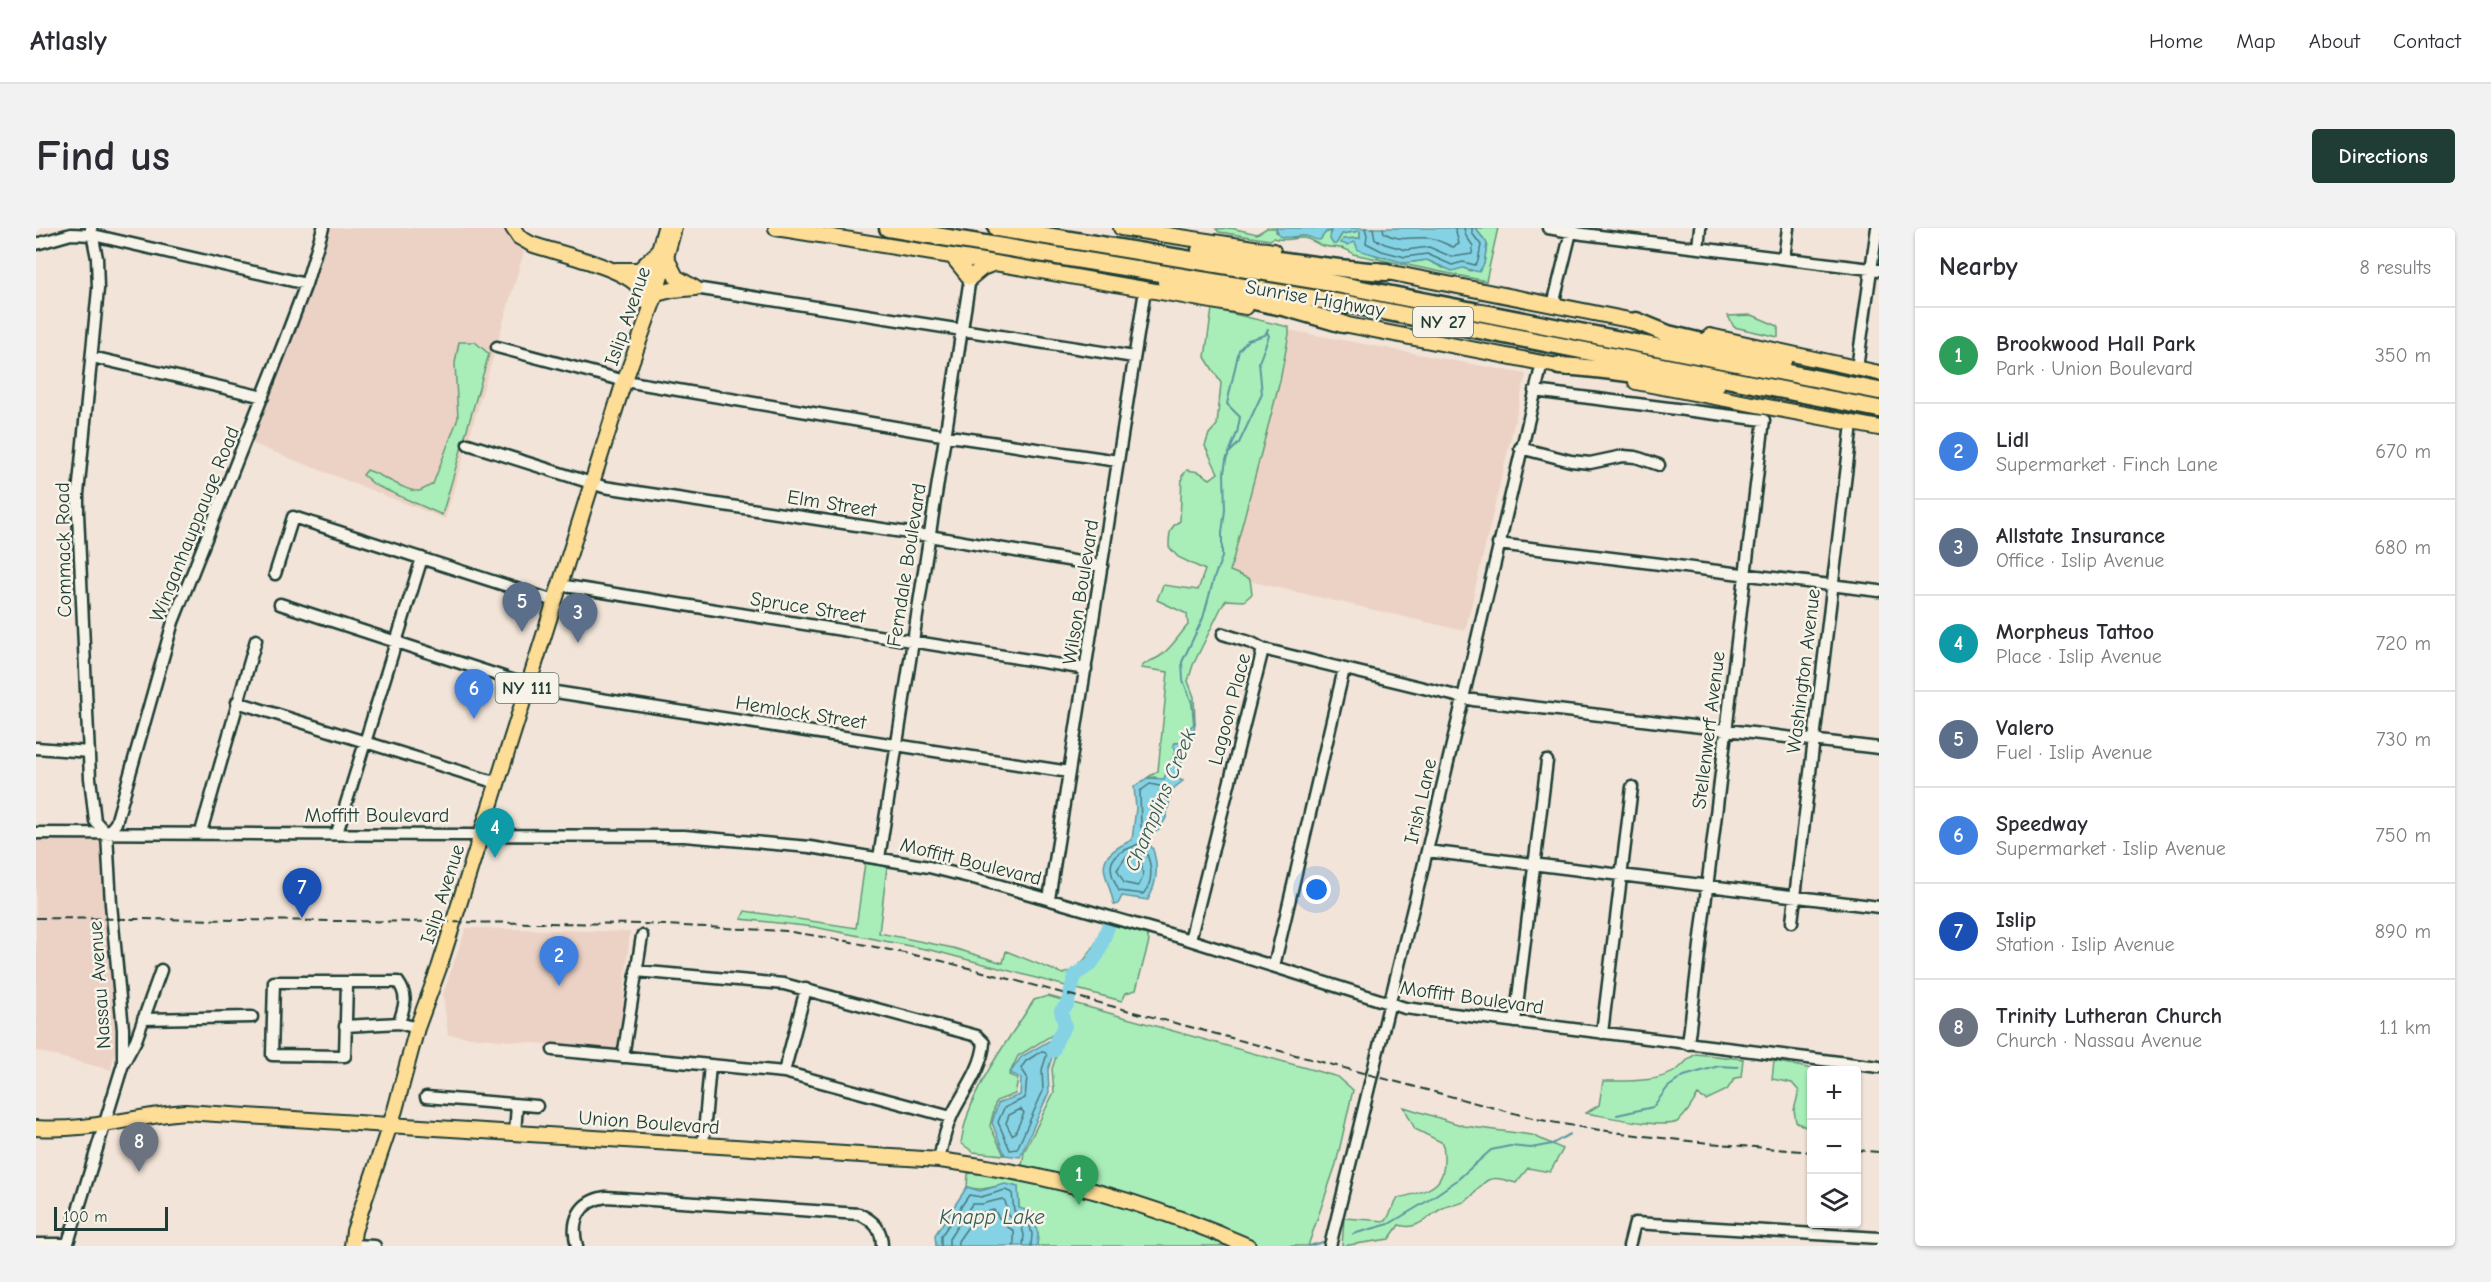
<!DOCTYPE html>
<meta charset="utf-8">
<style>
body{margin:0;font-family:"Comic Neue",sans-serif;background:#f2f2f3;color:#2b2b33}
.controls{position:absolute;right:18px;bottom:18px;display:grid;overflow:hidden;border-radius:6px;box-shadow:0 2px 4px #0004}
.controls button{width:54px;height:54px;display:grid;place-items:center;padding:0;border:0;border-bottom:2px solid #e1e1e2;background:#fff;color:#2b2b33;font:30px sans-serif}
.scale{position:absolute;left:18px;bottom:15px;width:114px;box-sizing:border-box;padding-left:6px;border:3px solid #1f3d34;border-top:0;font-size:16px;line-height:21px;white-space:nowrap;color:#1f3d34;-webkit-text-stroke:4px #f7f3e8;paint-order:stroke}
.you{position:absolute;left:1281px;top:662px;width:21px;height:21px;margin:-15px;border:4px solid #fff;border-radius:50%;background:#1a73e8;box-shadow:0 0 0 9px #1a73e833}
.badge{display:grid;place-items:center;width:39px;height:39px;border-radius:50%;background:#1f3d34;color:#fff;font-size:20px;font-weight:700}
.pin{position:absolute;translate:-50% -50px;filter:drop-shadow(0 2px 3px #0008)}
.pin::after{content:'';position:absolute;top:32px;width:21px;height:18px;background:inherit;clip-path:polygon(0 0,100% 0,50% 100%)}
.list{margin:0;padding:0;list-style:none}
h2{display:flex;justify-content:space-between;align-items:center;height:78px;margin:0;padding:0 24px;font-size:26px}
h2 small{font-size:20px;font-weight:400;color:#7c7c81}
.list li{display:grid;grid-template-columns:39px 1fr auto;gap:18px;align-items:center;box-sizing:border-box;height:96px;padding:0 24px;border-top:2px solid #e1e1e2}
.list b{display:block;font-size:22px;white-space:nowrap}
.list p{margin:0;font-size:20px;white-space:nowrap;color:#7c7c81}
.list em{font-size:20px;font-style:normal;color:#7c7c81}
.icon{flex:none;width:33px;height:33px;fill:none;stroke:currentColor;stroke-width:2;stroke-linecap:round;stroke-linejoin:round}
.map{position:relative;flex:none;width:1843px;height:1018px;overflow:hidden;border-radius:6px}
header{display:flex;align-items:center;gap:36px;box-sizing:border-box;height:84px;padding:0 30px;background:#fff;border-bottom:2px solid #e1e1e2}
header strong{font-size:28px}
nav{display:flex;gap:33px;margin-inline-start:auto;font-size:21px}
.intro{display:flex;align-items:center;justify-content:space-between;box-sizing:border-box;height:144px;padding:0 36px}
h1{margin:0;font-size:42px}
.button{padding:15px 27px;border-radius:6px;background:#1f3d34;color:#fff;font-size:21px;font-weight:700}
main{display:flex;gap:36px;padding:0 36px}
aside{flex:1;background:#fff;border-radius:6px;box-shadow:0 2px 4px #0004}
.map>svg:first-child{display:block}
</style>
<header>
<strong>Atlasly</strong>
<nav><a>Home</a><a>Map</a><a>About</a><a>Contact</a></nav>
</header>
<div class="intro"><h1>Find us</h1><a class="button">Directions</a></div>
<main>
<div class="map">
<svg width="1843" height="1018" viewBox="0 0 1843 1018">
<rect width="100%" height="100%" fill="#f2e4d8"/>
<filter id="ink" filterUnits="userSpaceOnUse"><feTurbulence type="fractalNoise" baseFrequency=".0167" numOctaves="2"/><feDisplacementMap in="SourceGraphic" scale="12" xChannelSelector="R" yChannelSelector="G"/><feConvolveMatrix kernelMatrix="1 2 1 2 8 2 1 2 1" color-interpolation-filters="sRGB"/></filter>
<g filter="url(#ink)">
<!-- built -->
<path fill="#ecd2c5" d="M294,0H467L473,12L488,24L409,291L215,215L276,59Z
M1252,102L1490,146L1429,403L1187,347Z
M0,611H66L82,808L75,842L0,823Z
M430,700L594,704L582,823L412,807L407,766Z"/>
<!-- green -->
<path fill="#a9eeb9" stroke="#649676" stroke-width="1.5" d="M1195,0L1221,6L1231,0H1240V4L1258,10L1264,7L1276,9L1295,3L1300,16L1306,6L1324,3V10L1308,11L1306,15L1319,14L1328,22L1344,29L1378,34L1391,32L1407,40H1427L1435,43L1448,36L1451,15L1439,0H1462L1450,53L1317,26C1309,17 1294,21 1284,17C1277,14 1274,10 1266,10C1255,10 1250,14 1237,10L1234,12L1183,4L1180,1Z
M1176,81L1253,99V106L1244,153L1194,343L1214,351L1216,366L1208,373L1190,372L1185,380L1157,437L1152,453L1158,469L1159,495L1154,500L1151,514L1139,515L1140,522L1128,551L1125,553L1119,549L1111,550L1122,543L1132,444L1105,440C1109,433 1114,434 1121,430C1133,424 1143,407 1152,397L1151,386L1121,372L1127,357L1162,362L1169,342L1142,329L1133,319C1133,307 1133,299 1144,293L1146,248L1151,242L1163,244L1174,251L1182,245L1169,218L1173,206L1181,197L1185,155L1169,129Z
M1716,87L1742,98V109L1698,99L1692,88Z
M423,114H439L453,126L406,287L339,257L327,247L331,242C345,246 370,264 383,263C387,262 393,258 397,256L422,190L419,135Z
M829,635L851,639L843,705L917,720L967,735L970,723L1027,746C1051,739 1061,713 1070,692L1111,707L1113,713L1100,762L1090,765L1086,773L899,723L778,699L705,691L709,683L820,700Z
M1012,768L1302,849L1317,862L1300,936L1272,1018H1001L1002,1006L983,980L982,959C961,952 953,966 931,959L932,946L949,939L985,945L988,924L1018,864L1016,841L1026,809L1019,805L982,828L973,847L982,851L979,866L960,873L954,898L968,927L937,924L925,915C932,862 970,816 998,772Z
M1660,826L1707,831L1705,849L1699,850L1691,862L1670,872L1662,867C1656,875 1650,889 1641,894C1626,901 1569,888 1550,885L1563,877L1567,853C1587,853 1625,855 1642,841C1651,834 1649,832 1660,826Z
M1738,833L1781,842H1776L1775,902L1760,894L1758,882L1763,863L1756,855L1736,851Z
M1368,879L1428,898L1496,907L1527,921L1514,944L1492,940L1480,955C1471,953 1461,948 1452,952C1444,956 1439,967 1431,972C1423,978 1413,976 1405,981C1391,989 1381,1003 1363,997L1353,1011L1306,1018L1308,990L1350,993L1362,970C1400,961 1412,958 1407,915L1379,901Z"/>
<!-- water -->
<path fill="#86d2e5" stroke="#5d969e" stroke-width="1.5" d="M1240,0H1439L1451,15L1448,36L1443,44L1427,40L1416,43L1391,32L1369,35L1322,22L1319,14L1311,17L1305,15L1307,11L1324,10V3L1306,6L1300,16H1297L1294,11L1295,3L1290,4L1284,12C1279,12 1275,9 1269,8C1259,7 1251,12 1243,8Z
M1159,495L1157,513L1140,545V550L1147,553L1138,560L1135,566L1130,590L1123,602L1111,608C1111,616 1117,618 1118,625C1123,642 1120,657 1112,672L1086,668L1082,676L1078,677C1071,642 1053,632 1096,612L1100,580L1098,559L1111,550L1128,551L1140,522L1137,518L1139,515L1151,514L1154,500Z
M1023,807L1012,842L1013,864L984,929L969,927L956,895L962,875L984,867L985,850L974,845L985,829Z
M969,956L982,959L983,980L996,984L1002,1006L1001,1018H900L899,1007L931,959L944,963Z"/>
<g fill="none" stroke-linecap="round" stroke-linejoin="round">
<!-- shore -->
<path stroke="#48797b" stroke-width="1.5" d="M1329,0L1331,7L1330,15L1346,23L1369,29L1391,26L1416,37L1427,34L1439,37L1442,33L1445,17L1436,5V0
M1337,0L1339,11L1349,16L1370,22L1393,19L1416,29L1436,26L1437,18L1430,8L1428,0
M1347,0L1348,5C1366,15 1376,8 1393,10C1401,11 1409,16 1417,19L1423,16L1419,0
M1114,556L1128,559L1130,562C1124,582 1128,592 1107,602L1105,599L1104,563Z
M1102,616H1105C1115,629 1120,653 1107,666L1083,663C1075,648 1068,631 1089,622C1093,620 1097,619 1102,616Z
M1101,625L1105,628L1107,649L1102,658L1088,655L1081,642L1090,629Z
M1006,823L1011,826L1006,842L1007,863L981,921L974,922L962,894L968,880L989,870L991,849L985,840L990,833Z
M985,881L988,885L979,905L976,907L970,895L973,887Z
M905,1018V1008L933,967L945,969L969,962L976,965L978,983L992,990L996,1006L995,1018
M913,1018V1011L936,976H946L966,971L969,973L973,988L985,996L988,1007L987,1018
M922,1018V1013L941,986L958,982L967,996L978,1003V1018"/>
<!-- stream -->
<path stroke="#5d969e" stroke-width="2" d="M1194,224L1203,215L1226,166L1223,134L1233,108L1231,104
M1158,496L1156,475L1147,452L1146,434L1167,390L1178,350L1186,329V305L1189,282L1188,245L1190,232L1201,205L1204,189L1191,176L1203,122L1212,112L1229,107L1232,101
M1581,887L1617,879L1632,859L1648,848L1683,838L1702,839
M1317,1006L1353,996L1388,975L1420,953L1455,922L1474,918L1495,920L1516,916L1534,906
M1273,1018L1287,1014"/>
<!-- river -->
<path stroke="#86d2e5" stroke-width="14" d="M1017,823L1021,811L1029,798L1025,783L1031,777L1039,747L1055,736L1062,726L1073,696"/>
<defs>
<path id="minor" d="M55,0L61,30L62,61L42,266V285L54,550L59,593L71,606L75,676L87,801V836
M1512,0L1547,6L1843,42
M0,16L35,6L57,7L270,56
M1662,20L1664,0
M1748,30L1752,0
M659,60L1098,129
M1517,77L1536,0
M461,119L589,153L900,206L1082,233
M56,129L227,169
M1821,140L1841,0
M1498,163L1728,192L1652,816
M432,216L568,259L893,308L1066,338
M1484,220L1535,233L1554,235L1587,228L1600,229L1623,237
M1462,316L1843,363
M239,346L257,289L518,373
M523,357L1050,441
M244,376L507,462L1033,544
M1187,406L1216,415L1227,421L1437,472L1843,520
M201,474L461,555
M0,520L53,524
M165,604L220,412
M0,605L648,608L774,619L893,639L941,651L1154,712L1369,780L1843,839
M301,605L386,330
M71,606L80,595L137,394L248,114L270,56L287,0
M1391,623L1843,679
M843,630L934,50
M1013,671L1109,62
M1756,694L1816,196
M1154,712L1227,421
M1238,738L1308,441
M600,743L748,756L941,808L948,815C946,841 927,864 916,887C909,902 906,917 903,932
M311,755L309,828L236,827L238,754H362C373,769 368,778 363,795
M107,791L216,789
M1479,794L1511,533
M309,798L363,795L381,800
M1566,805L1596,559
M517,822L748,844L915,889
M587,829L606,708
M748,844L770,761
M390,869L501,878
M479,905L481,877
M667,917L674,837
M0,1016H32
M316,1017L339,1018
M31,1018L87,836L100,812L125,742
M541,1018C534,993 543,973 570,969L823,986C838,993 846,1001 846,1018
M1294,1018L1391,623L1506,135
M1593,1018L1599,995L1843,1010"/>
<path id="major" d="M477,0L483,9L495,16C521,25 581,38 600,56C604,61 606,67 609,73
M740,0L959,35L1210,79
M1085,0L1237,23
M916,28L934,50L946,40L959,35
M630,29L640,49L659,60
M580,42H603L620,26
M1341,42L1608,95
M620,66L636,62L659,60
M610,69L629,0
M1297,94L1532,140
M1674,108L1843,145
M1600,154L1843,200
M0,900C50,904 99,888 149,884L903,932C1010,945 1113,975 1212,1018
M316,1018L318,1003L359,882L381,800L403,740L585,163L620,66L638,0"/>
<path id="highway" d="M852,0L1317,77L1843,181
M961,0L1290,54L1843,163
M1164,22C1227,28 1288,41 1351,44
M1130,54L1251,80L1307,96
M1600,93L1632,106L1747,133
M1523,138C1576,140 1627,152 1680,158"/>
</defs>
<!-- minor casing -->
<use href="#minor" stroke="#1f3d34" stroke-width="15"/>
<!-- major casing -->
<use href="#major" stroke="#1f3d34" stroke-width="18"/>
<!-- highway casing -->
<use href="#highway" stroke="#1f3d34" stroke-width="21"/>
<!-- minor -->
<use href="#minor" stroke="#f7f3e8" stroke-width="10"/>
<!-- major -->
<use href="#major" stroke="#fedd96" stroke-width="14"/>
<!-- highway -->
<use href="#highway" stroke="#fedd96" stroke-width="16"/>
<!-- rail -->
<path stroke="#1f3d34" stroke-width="2" stroke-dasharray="9 4.5" stroke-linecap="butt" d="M0,690L608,696L750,703L811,713L906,733L1500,891C1591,909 1683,916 1776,924
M1820,922L1843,924"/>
</g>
</g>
<g text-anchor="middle" stroke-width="5" stroke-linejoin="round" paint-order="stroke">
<!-- shield labels -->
<g fill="#f7f3e8" stroke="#60746a" stroke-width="1.5">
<rect x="1377" y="79" width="60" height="30" rx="4.5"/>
<rect x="459.5" y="445" width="63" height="30" rx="4.5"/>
</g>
<g font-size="18" font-weight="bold" fill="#1f3d34">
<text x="1407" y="100">NY 27</text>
<text x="491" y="466">NY 111</text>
</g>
<!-- street labels -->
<g font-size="20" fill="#1f3d34" stroke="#f7f3e8">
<text transform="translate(1279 70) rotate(10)" y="7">Sunrise Highway</text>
<text transform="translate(591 88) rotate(-71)" y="7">Islip Avenue</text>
<text transform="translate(796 275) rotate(9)" y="7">Elm Street</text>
<text transform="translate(158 296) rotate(-68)" y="7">Winganhauppauge Road</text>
<text transform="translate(27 322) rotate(-91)" y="7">Commack Road</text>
<text transform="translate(870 337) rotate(-81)" y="7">Ferndale Boulevard</text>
<text transform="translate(1044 364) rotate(-81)" y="7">Wilson Boulevard</text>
<text transform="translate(772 379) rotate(9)" y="7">Spruce Street</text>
<text transform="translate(1767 443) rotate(-83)" y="7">Washington Avenue</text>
<text transform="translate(1193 481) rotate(-75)" y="7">Lagoon Place</text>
<text transform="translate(765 484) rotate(9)" y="7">Hemlock Street</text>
<text transform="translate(1672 502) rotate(-83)" y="7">Stellenwerf Avenue</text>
<text transform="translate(1384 573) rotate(-77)" y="7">Irish Lane</text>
<text x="341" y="594">Moffitt Boulevard</text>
<text transform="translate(935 633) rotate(14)" y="7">Moffitt Boulevard</text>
<text transform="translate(406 666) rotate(-72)" y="7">Islip Avenue</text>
<text transform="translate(63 757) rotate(-94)" y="7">Nassau Avenue</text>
<text transform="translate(1436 769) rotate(8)" y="7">Moffitt Boulevard</text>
<text transform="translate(613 894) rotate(4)" y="7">Union Boulevard</text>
</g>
<!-- water labels -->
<g font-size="21" font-style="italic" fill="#345b57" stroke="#f7f3e8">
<text transform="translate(1124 572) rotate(-67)" y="7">Champlins Creek</text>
<text x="956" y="996">Knapp Lake</text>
</g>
</g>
</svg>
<div class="controls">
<button>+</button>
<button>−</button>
<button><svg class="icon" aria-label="layers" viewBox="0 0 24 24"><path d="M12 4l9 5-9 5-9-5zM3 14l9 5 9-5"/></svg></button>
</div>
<div class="scale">100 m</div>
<div class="you"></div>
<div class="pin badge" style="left:1043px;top:977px;background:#2e9e5b">1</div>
<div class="pin badge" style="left:523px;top:758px;background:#3f7fe0">2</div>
<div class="pin badge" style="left:542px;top:415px;background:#5c6f8a">3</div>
<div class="pin badge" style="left:459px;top:630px;background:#0f9aa8">4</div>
<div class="pin badge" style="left:486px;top:404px;background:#5c6f8a">5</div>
<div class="pin badge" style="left:438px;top:491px;background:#3f7fe0">6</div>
<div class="pin badge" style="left:266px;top:690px;background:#1a4fb4">7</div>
<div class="pin badge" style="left:103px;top:944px;background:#6b7280">8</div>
</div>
<aside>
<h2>Nearby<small>8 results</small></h2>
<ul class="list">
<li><span class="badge" style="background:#2e9e5b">1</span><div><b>Brookwood Hall Park</b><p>Park · Union Boulevard</p></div><em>350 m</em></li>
<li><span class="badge" style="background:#3f7fe0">2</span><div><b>Lidl</b><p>Supermarket · Finch Lane</p></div><em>670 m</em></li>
<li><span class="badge" style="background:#5c6f8a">3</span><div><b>Allstate Insurance</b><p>Office · Islip Avenue</p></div><em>680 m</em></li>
<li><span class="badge" style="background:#0f9aa8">4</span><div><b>Morpheus Tattoo</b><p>Place · Islip Avenue</p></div><em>720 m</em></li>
<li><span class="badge" style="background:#5c6f8a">5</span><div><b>Valero</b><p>Fuel · Islip Avenue</p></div><em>730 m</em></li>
<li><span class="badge" style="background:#3f7fe0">6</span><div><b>Speedway</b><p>Supermarket · Islip Avenue</p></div><em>750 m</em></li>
<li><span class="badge" style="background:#1a4fb4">7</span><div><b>Islip</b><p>Station · Islip Avenue</p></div><em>890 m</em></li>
<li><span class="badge" style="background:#6b7280">8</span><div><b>Trinity Lutheran Church</b><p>Church · Nassau Avenue</p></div><em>1.1 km</em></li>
</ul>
</aside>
</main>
